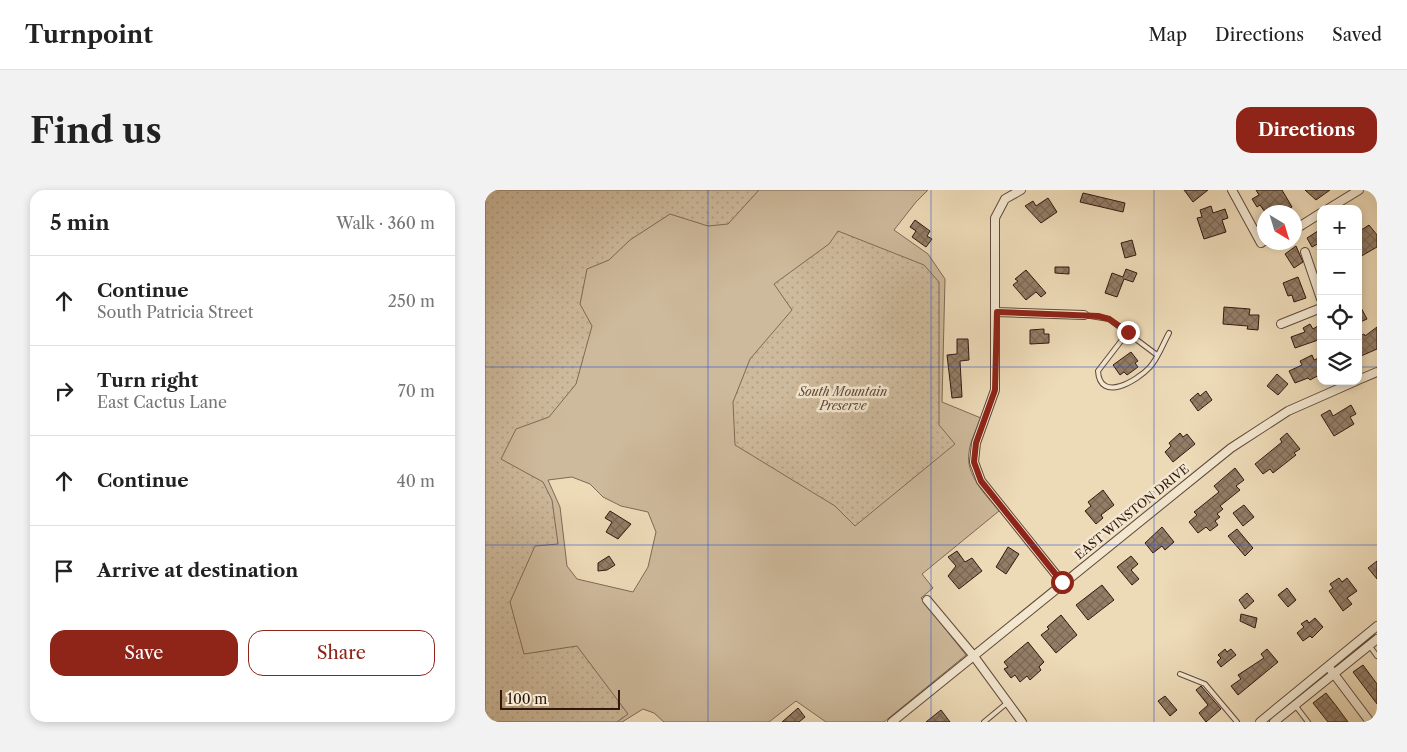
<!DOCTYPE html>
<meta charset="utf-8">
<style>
body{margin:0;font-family:"Libre Caslon Text",serif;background:#f2f2f2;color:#222}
.controls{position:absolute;right:15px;top:15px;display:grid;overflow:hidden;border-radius:10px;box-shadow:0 2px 8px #0003}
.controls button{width:45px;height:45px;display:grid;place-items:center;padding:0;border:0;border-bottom:1px solid #e0e0e0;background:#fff;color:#222;font:25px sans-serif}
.compass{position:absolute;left:772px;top:15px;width:45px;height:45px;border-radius:50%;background:#fff;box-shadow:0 2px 8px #0003;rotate:142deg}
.scale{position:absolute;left:15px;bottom:12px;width:120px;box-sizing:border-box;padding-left:5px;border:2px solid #311910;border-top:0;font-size:14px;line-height:18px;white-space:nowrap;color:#311910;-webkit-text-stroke:4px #f3e7d0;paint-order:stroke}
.stop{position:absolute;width:15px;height:15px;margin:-11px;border:4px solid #8f2418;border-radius:50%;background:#fff}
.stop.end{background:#8f2418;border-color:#fff;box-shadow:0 1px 5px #0008}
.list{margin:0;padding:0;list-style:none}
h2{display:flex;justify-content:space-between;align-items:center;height:65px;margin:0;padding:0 20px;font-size:21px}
h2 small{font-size:16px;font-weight:400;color:#767676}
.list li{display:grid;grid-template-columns:32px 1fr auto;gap:15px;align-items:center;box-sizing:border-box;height:90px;padding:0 20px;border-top:1px solid #e0e0e0}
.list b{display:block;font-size:19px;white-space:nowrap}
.list p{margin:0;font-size:16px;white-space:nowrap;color:#767676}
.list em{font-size:16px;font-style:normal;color:#767676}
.actions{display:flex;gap:10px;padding:15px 20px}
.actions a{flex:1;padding:11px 0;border:1px solid #8f2418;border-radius:15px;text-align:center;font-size:18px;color:#8f2418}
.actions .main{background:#8f2418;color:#fff}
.icon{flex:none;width:28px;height:28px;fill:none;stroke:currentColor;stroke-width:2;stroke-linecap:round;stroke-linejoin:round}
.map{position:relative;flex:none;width:892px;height:532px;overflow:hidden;border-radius:15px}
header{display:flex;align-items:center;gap:30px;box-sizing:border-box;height:70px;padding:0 25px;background:#fff;border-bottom:1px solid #e0e0e0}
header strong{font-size:24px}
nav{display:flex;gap:28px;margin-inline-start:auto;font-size:18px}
.intro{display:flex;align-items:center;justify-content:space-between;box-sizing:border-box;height:120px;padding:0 30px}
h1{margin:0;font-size:35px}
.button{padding:12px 22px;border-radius:15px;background:#8f2418;color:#fff;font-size:18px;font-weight:700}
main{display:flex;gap:30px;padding:0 30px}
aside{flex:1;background:#fff;border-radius:15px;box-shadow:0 2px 8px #0003}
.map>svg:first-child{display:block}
</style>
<header>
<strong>Turnpoint</strong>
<nav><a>Map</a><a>Directions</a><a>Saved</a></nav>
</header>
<div class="intro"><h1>Find us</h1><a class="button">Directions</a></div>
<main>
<aside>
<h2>5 min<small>Walk · 360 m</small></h2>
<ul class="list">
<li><svg class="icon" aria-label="ahead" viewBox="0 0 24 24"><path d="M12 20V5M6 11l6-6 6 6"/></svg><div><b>Continue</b><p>South Patricia Street</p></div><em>250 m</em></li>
<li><svg class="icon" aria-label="right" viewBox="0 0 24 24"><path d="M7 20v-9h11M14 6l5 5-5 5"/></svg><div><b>Turn right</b><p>East Cactus Lane</p></div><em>70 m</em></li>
<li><svg class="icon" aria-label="ahead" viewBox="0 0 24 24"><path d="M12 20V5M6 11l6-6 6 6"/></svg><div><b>Continue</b></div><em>40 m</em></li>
<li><svg class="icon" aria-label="arrive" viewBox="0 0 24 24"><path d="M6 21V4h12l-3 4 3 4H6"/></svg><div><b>Arrive at destination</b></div></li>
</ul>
<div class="actions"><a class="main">Save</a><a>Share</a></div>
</aside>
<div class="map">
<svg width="892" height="532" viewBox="0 0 892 532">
<defs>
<pattern id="park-dots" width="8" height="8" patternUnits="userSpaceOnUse" patternTransform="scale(1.25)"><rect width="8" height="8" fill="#cdb99b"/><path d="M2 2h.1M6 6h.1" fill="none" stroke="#b09e84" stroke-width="1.8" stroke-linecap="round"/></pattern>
<pattern id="building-cross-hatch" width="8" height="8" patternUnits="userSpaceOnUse" patternTransform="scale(1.25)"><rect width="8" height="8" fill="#937d67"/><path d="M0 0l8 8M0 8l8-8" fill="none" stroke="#796653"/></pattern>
</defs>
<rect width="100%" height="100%" fill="#eddab7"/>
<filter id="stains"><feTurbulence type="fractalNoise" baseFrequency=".004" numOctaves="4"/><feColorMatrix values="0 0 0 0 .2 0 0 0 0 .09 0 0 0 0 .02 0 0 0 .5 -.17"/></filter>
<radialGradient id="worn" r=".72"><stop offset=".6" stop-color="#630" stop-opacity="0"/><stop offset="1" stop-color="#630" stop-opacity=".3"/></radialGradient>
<!-- green -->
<path fill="#cdb99b" stroke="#7f6956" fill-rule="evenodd" d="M0,0H443L431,12L409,40L443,64L460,89L457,212L496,228C492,239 485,251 484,262C480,285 501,305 514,321L437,384L448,398L436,408L481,465L399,532H341L311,511L284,532H179L169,523L158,519L137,532H0ZM87,287L105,294L118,307L136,316L163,322L171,342L163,377L148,402L92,389L82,376L75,317L63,290Z"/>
<!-- park -->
<path fill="url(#park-dots)" stroke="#7f6956" d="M0,0H274L243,34L223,36L185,24L145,50L124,70L102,79L95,114L107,136L91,194L64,227L31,239L16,269L58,292L67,310L73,354L50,356L25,412L39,464L92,456L143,524L132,532H0Z
M353,41L439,75L454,92V235L470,254L370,336L350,316L250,255L248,212L265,169L307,120L289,94L344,54Z"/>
<!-- building -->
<path fill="url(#building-cross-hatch)" stroke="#311910" d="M699,0H723L708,12Z
M771,0H797L807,17L797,22H780L775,15L772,17L767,9L774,5Z
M820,0H845L831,10Z
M598,3L640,13L638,22L595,12Z
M563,8L572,22L556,33L540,16L548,11L551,16Z
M726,16L728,23L740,19L743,28L737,30L741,42L719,49L712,28L717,27L715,20Z
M430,30L445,41L442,46L447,49L441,57L427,47L431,41L425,37Z
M884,35L892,45V57L873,68V42Z
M836,39V52L827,57L822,48Z
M647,50L651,65L640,68L636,53Z
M811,56L818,72L809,78L800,64Z
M570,77H584V84L570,83Z
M641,79L652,83L648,92L639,89L632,107L620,103L627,83L638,87Z
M541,80L561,103L556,107L551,102L541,110L528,95L533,91L530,89Z
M813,87L821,108L809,112L807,105L803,106L798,93Z
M873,112L882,129L873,133Z
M739,117L765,119L764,125H774L773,140L762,139L763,136L738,134Z
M825,134L828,139L836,134V149L810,158L806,147L820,142L818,138Z
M892,137V159L876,166L873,162V147L879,144L880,146Z
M559,139V144H564V153L545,154V140Z
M472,149H483L484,170L475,171L477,207L467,208L462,165L472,164Z
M646,162L653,171L650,173L653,177L642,185L639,182L635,185L628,175Z
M827,165L829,170L836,167V184L825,190L823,188L810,193L804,181L817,175L815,171Z
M792,184L803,194L793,205L782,196Z
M721,201L727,210L713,221L705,210L713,203L715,206Z
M866,215L871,224L865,227L869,234L849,246L836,225L845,220L848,226Z
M695,243L698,247L702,244L710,254L688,272L680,262L686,256L684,253Z
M802,243L815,259L809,263L811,265L788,283L785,279L778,284L770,274L797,252L795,249Z
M750,278L759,290L751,296L755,300L735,316L738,319L732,324L735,327L730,331L733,335L725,341L721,337L713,343L704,332L712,325L709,322L734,302L729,296Z
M618,300L629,315L616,325L618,328L611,334L600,321L606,316L603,312Z
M759,315L769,327L758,336L748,323Z
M125,321L146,334L133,349L121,342L127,332L120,328Z
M677,337L689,352L680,360L677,356L668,363L660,353Z
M752,339L768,358L760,366L743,346Z
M523,357L534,364L521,384L511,377Z
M472,361L480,372L487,368L497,381L474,399L463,386L471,376L463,367Z
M124,366L130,375L122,380L113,381V373Z
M646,366L653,374L646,380L654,389L647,395L632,377Z
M892,371V389L883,378Z
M854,388L857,392L862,388L872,401L862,408L867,414L858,421L844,401L848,398L845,394Z
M617,395L629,410L603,430L591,415Z
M802,398L811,410L803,417L793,405Z
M762,403L769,411L760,419L754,410Z
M756,424L772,428L770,438L755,431Z
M576,425L592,445L571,463L556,445L564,439L562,437Z
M830,428L838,437L827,448L825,446L818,451L812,443L819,437L816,434L822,430L824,433Z
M543,452L559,472L554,477L556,480L545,490L542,486L535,492L530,485L526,488L519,479L523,477L519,472Z
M740,459L742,462L746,459L751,465L736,477L732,472L736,468L733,465Z
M782,459L793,472L753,505L746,496L756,489L753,485L779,468L776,464Z
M878,475L892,494V514L868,482Z
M716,496L736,519L721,532L714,523L723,515L711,500Z
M841,503L852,517L863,532H843L828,513Z
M680,506L692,520L685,526L673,511Z
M313,518L320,527L314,532H297Z
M456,520L465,532H441Z"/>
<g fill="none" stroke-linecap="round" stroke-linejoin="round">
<defs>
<path id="service" d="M599,125L624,129L672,165
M643,142L613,181C615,213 652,191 665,177C673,168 678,154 684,143
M884,455L892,466
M695,484L720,494L752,532
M810,515L823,532
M499,532L522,513"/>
<path id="minor" d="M536,0L520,9L510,28V200L491,253L489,272L496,291L577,392
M747,0L776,53L779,51
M843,19L874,0
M809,40L836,23
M820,62L836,109
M512,122L599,125
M796,134L836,118
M873,190L892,182
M442,410L488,465L537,532
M846,480L885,532
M407,532L746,258L803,221L871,191
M775,532L892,436
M789,532L892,449"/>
</defs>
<!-- service casing -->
<use href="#service" stroke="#60493a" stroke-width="6"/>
<!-- minor casing -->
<use href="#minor" stroke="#60493a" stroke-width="10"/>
<!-- service -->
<use href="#service" stroke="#f3e7d0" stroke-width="4"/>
<!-- minor -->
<use href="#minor" stroke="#f3e7d0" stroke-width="8"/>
</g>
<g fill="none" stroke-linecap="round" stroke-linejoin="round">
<!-- route -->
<path stroke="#8f2418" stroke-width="6" d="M577,392L496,291L489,272L491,253L510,200L512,122L613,126L624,129L643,142"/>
</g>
<!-- grid -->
<path fill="none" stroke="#1d4ed8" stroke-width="1" stroke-opacity="0.55" d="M223,0V532M446,0V532M669,0V532M0,177H836M873,177H892M0,355H892"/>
<g text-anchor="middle" stroke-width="5" stroke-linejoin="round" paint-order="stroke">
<!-- park labels -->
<g font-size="12" font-style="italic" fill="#60493a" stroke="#f3e7d0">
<text x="358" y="206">South Mountain<tspan x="358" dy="14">Preserve</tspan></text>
</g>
<!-- street labels -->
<g font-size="12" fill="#311910" stroke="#f3e7d0">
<text transform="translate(647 322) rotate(-39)" y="4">EAST WINSTON DRIVE</text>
</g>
</g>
<rect width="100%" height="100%" filter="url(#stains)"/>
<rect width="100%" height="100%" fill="url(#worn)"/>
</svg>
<div class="controls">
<button>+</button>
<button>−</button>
<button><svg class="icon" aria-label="locate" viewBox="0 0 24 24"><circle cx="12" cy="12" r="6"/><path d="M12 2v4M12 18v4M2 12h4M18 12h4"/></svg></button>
<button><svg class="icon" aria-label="layers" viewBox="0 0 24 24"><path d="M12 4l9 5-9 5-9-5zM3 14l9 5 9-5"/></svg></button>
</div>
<svg class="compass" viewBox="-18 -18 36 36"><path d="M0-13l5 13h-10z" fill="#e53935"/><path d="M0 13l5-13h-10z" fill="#767676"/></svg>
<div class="scale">100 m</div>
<div class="stop" style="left:577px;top:392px"></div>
<div class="stop end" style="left:643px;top:142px"></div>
</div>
</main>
